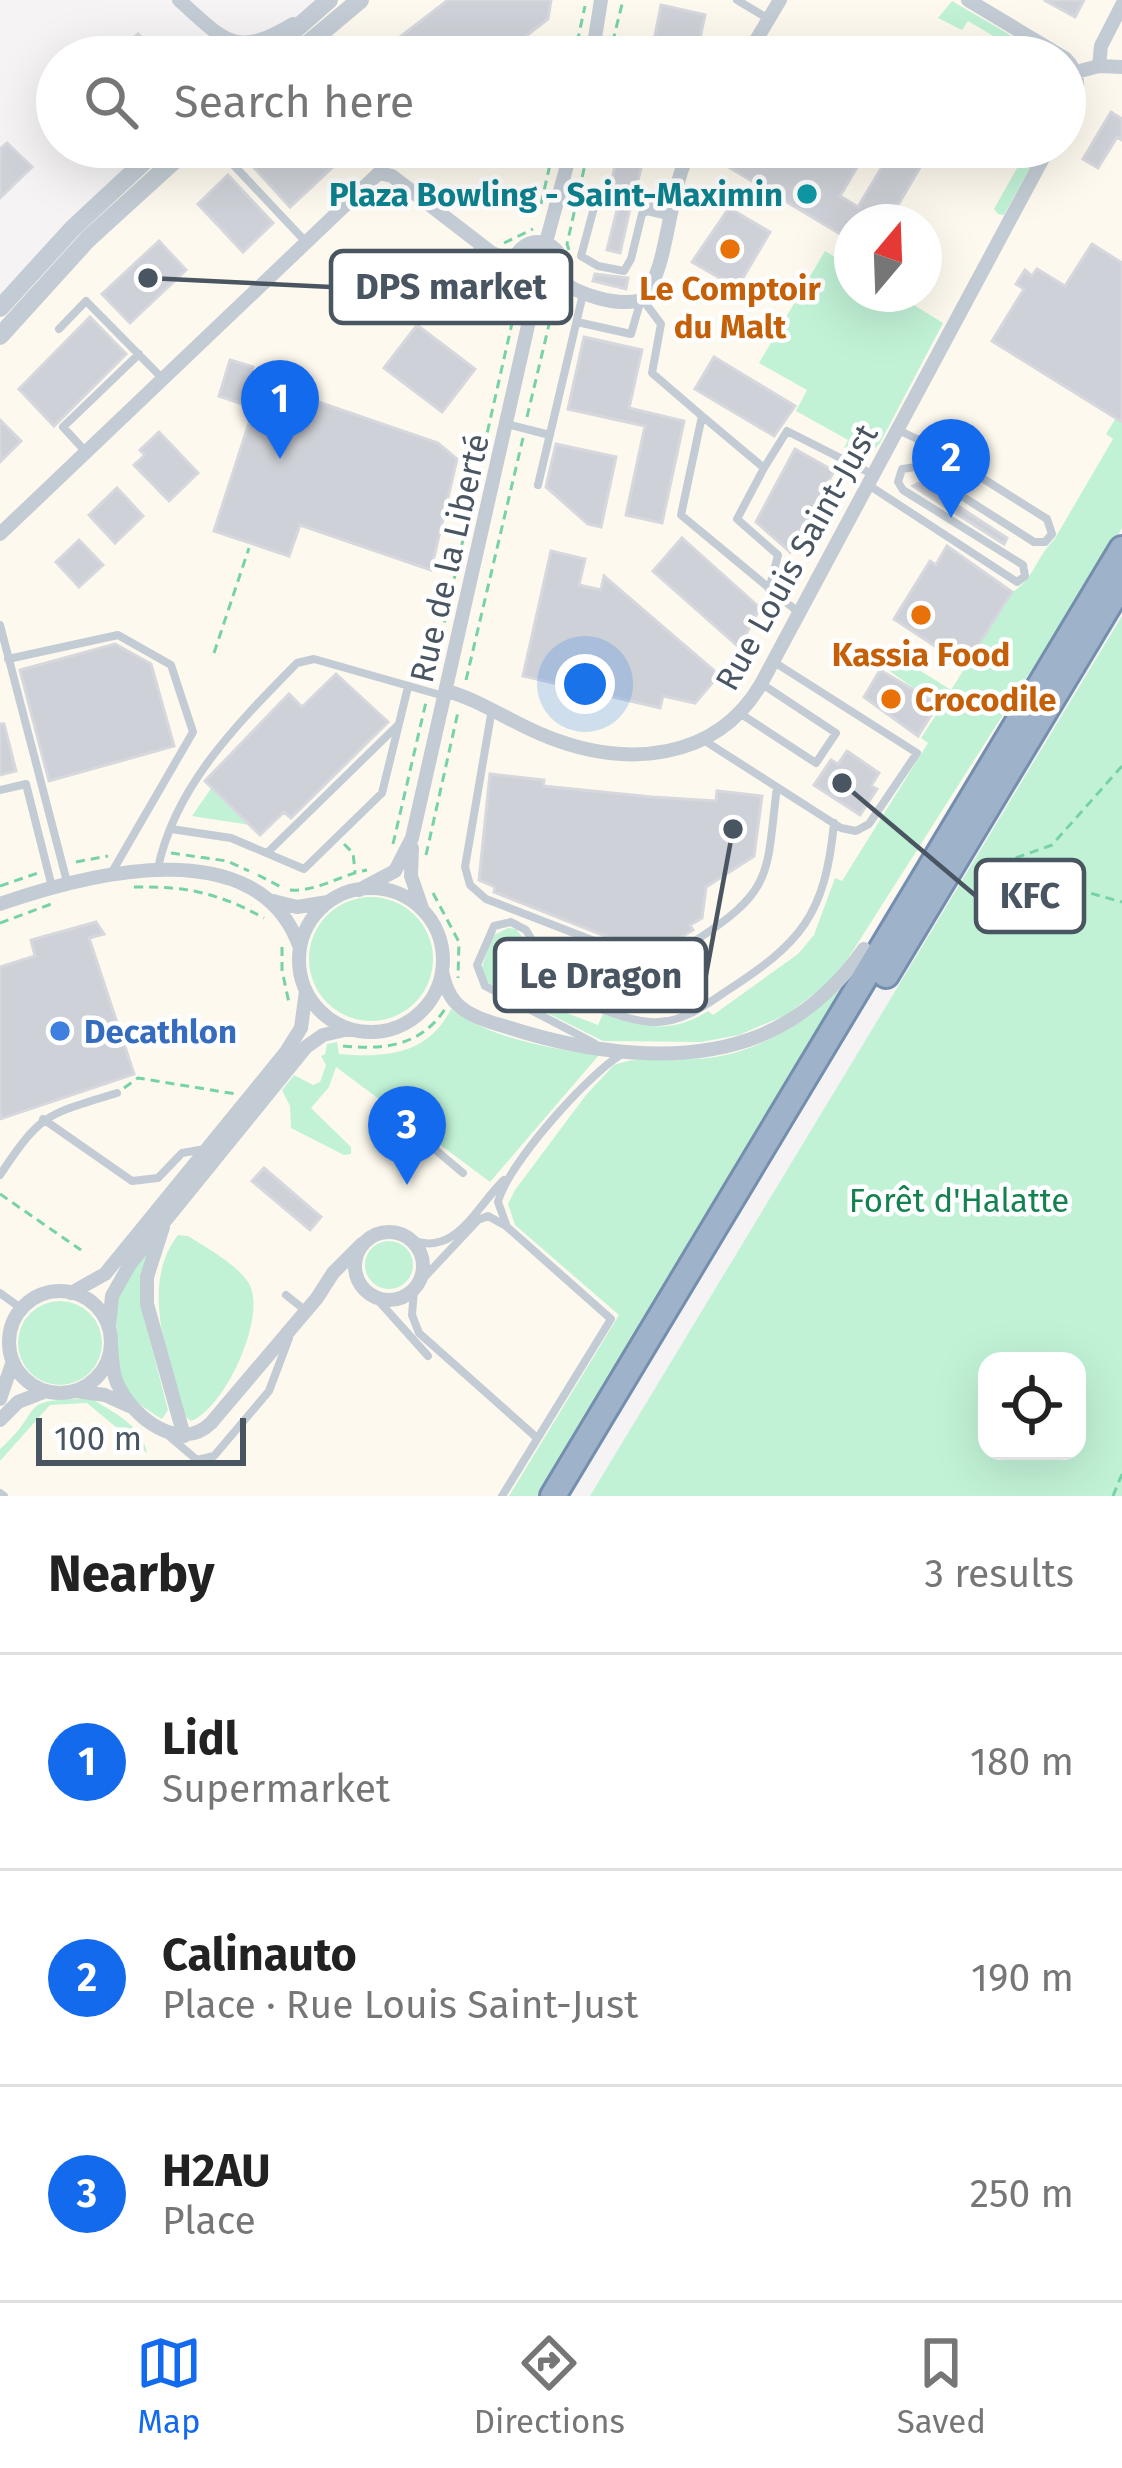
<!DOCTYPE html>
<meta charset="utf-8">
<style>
body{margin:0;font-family:"Fira Sans",sans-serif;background:#f2f2f2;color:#222}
.controls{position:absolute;right:36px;bottom:36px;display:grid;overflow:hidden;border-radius:24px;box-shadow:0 12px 48px #0002}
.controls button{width:108px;height:108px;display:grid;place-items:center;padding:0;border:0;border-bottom:3px solid #e0e0e0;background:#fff;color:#222;font:60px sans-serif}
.compass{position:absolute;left:834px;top:204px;width:108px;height:108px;border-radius:50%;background:#fff;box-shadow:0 12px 48px #0002;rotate:19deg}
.scale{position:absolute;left:36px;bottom:30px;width:210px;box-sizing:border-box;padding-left:12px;border:6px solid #495561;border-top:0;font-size:33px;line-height:42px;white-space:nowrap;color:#495561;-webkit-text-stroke:9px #fff;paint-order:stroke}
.you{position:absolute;left:585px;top:684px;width:42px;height:42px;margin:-30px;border:9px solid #fff;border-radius:50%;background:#1a73e8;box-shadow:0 0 0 18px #1a73e833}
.badge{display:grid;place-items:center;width:78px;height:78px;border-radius:50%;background:#146aed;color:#fff;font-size:39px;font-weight:700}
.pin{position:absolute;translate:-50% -99px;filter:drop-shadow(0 3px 6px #0008)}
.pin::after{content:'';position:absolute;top:63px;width:42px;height:36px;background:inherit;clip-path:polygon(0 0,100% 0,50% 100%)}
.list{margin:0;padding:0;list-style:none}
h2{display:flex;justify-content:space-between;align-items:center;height:156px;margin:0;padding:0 48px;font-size:51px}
h2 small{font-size:39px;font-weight:400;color:#767676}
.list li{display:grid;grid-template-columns:78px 1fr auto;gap:36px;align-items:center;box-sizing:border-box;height:216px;padding:0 48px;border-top:3px solid #e0e0e0}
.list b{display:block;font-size:45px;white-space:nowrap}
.list p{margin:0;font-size:39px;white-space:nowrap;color:#767676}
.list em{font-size:39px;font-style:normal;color:#767676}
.icon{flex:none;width:66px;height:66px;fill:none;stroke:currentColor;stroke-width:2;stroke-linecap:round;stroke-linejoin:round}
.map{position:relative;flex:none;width:1122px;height:1496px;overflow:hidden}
.search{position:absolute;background:#fff;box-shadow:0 12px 48px #0002;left:36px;right:36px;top:36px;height:132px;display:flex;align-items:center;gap:30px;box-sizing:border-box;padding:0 42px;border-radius:66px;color:#767676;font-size:45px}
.sheet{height:804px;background:#fff}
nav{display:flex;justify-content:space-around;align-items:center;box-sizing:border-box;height:168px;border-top:3px solid #e0e0e0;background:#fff;font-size:33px;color:#767676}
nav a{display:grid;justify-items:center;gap:6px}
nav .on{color:#146aed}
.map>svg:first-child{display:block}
</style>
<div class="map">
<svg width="1122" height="1496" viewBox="0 0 1122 1496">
<rect width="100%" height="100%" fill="#f5f3f3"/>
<!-- commercial -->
<path fill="#fdf9ee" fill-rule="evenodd" d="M329,0H1122V520L532,1496H0V308L160,147H1065V57H264ZM852,222H924V294H852Z"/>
<!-- green -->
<path fill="#c1f2d6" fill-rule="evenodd" d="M952,1L1048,57H1029L968,21L962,30L938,18Z
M1029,147H1041L1004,215L998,214L994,209Z
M825,251L852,267V294H896L943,323L880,443L871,453H853L844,448L848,440L796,411L807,390L759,363Z
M1116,418L1122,422V528L847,960L827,984L786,1015L739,1035L701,1042L603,1041L486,982L482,967L492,936L508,928L516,929L532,949L520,978L528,998L598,1025L603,1014C642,1027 671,1035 708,1011L713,1015L798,954L814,935L835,878L842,881L928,743L921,738L941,707L888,670L897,656L951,690L1012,592C1033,581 1036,557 1054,540L1113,439L1106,434Z
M1122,616V1496H590ZM987,1361H1077V1451H987Z
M212,787L250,825L192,816Z
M309 959a62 62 0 1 1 124 0a62 62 0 1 1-124 0Z
M860,970L542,1496H509L619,1315L515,1225L508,1204L515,1190L586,1095L614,1065C642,1054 678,1061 708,1058C771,1050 816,1013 860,970Z
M451,1009C491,1039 550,1048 599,1055L490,1182L336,1067L329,1087L311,1108L351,1147V1154L344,1155L291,1128L290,1106L282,1090L294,1075L313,1085L320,1082L326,1065L321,1056L325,1054L327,1044L337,1042L339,1054C385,1058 428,1055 451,1009Z
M178,1235L188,1236C207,1248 235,1263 248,1282C269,1313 225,1409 191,1421L185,1416C170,1361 138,1287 178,1235Z
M365 1265a24 24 0 1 1 48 0a24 24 0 1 1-48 0Z
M150,1249L142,1310L168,1410L162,1419C150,1412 133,1401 125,1389C116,1377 114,1302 120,1287C126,1274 141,1261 150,1249Z
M18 1343a42 42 0 1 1 84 0a42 42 0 1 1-84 0Z
M92,1399C114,1413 143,1426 147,1453L87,1403L50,1405L0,1461V1449C48,1407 12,1399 92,1399Z"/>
<!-- building -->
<path fill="#ced1d7" stroke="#d6d8de" stroke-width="3" d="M448,0H551L548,19L499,57H374Z
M1044,0H1084L1075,17Z
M661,5L705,15L696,57L651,55Z
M138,34L159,57H111Z
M797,39L826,57H786Z
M1111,112L1122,119V140L1117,137L1098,168L1083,159Z
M7,143L32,167L0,198V149Z
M263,147H314L333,167L290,207L248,161Z
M619,147L645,151L635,193L610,190Z
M732,147H869L840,196L858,207L894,147H932L888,222H852V241L722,163Z
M228,175L273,223L243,252L198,204Z
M618,206L630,209L620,253L607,250Z
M729,208L770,232L737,288L692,262Z
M159,241L186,270L130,323L102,294Z
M1092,244L1122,263V422L992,341L1024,289L1016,284L1025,270L1032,276L1037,269L1065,286Z
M595,274L628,278L626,289L593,281Z
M90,317L126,354L54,426L19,389Z
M417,325L475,369L442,412L384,368Z
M584,337L642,350L629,408L684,421L662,523L626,515L645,426L568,409Z
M714,357L795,406L774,436L695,389Z
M230,360L253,367L249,378L438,443L457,459L431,570L300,525L289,556L214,531L254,408L219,396Z
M0,420L21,441L0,462Z
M159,432L198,473L169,501L134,465L145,455L140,450Z
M556,444L616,457L601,527L588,524L546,487Z
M795,449L834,471L790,552L756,522Z
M921,482L1007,538L1004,544L913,486Z
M117,488L143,516L115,543L89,515Z
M682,538L760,608L739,647L653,571Z
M79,540L103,565L79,587L56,562Z
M947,546L1012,592L965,666L894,619L930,561L936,565Z
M551,551L585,559L579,585L601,590L604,576L719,675L695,703L663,696L660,708L523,676Z
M115,644L151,664L174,746L49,781L20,670Z
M880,670L938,704L918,736L864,697Z
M336,674L388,722L291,818L284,812L260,835L205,781L289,694L302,707Z
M0,724H4L16,771L0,775Z
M847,751L879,773L871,786L877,789L860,815L814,785L831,760L838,764Z
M490,774L544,780L543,786L652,797L716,801L717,791L762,796L754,856L706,887L702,918L690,925L693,930L667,946L664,941L652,949L635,942L633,947L494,892L495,887L479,880Z
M96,922L104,934L89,938L134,1074L0,1119V967L35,956L31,940Z
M264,1168L321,1217L310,1230L252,1181Z"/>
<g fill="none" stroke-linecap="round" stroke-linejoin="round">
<defs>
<path id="trunk" d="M886,975L1122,583
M553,1496L1122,549"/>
</defs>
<!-- trunk casing -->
<use href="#trunk" stroke="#748eae" stroke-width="30"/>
<!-- path -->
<path stroke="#77d2a9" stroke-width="3" stroke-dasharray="9 6" stroke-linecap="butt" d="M574,57L585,6
M609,57L623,0
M541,204L554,147
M504,243L533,229
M569,250L567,244L589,147
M527,417L553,308L557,301L565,300
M214,653L249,548
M466,680L523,438
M431,681L515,310L513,288L494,270
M1122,766L1052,845L993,866L1122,902
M344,844L353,853L355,872
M393,844L426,702
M171,853L227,861L249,871
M426,855L458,712
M76,862L108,856
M258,875L281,887
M0,886L38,873
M134,887C187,886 218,893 264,918
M290,890C317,892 340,875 367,870
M433,893L459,942L458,978
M0,923L54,903
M282,947V970L289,1003
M343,1046C384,1050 421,1046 445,1009
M124,1088L138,1078L236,1094
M0,1194L81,1250
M1113,1496L1122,1474"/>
<!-- service -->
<path stroke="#c3ccd4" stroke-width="8" d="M737,0L769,19
M226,157L305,241
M668,216L647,211L642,214L631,259L624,271L598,266L581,256L595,204L616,197L670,209
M470,260L480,246
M643,300L661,324L652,373L702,416L681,515L798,612
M577,322L631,334L640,303
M59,329L86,301L162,378
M702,416L764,468L737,519L778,555L769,590
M507,424L550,435
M86,452L63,427L139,354
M764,468L787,431L874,475
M538,485L583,294
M870,486L1017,582L1025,576L1023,565L903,490L898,482L902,469L916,467L1034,542H1045L1052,534L1047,519L930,445L898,430
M0,625L67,882
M8,659L118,635L171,665L193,732L112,872
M492,709L465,867L470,885L486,899L646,961C667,963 681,950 698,939C775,889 766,873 777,787
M741,714L816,763L836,733L762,684
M705,741L841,828L856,831L869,824L917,753L774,662
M0,790L26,784L52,887
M171,829L231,838L304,869L382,793L408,687
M267,853L398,725
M158,868C175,785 240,721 297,663L314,659L444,696
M594,1043L485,986L477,965L494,926L511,922L526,930L536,947L529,973L536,983C569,995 616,1019 650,1022C679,1024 702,1008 725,992C801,943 825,916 834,823
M43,1119L132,1181L158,1178L182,1153L205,1149
M407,1126L463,1173
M409,1161L425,1141
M0,1175C42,1112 46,1115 117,1093
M506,1224L498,1202C507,1165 588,1074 622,1054
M409,1239C455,1259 475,1208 504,1180
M419,1283L478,1220L488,1216L506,1226L611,1319L502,1496
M414,1290L412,1315L419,1333L537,1438
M0,1293L22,1309
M286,1295L306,1311
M376,1298L428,1356
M170,1437L197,1460L214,1456L269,1391L289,1338
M0,1493L4,1496"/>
<!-- minor -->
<path stroke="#c3ccd4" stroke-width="14" d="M179,0C225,41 235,59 293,24
M968,0L1063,57
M592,57L601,0
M746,57L780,0
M1065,58C1085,78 1077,96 1065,118
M1099,66L1101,46L1122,5
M1076,72L1099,66L1122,67
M514 266a24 24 0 1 1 48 0a24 24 0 1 1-48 0Z
M546,242L572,147
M558,279C579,295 617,307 642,300C671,266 666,191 692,147
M0,534L379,173L392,176L492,253L514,261
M447,691C483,701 513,724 548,737C626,768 716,761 761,684L1049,147
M412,848L411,876L422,908
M299 960a72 72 0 1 1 144 0a72 72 0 1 1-144 0Z
M359,890L395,871L412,838L536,290
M273,901L297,907L328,902
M0,904C86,874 259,828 300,948
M442,971C445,984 448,995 457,1004C470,1017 490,1022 507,1027C584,1052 682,1067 759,1036C803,1018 837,987 864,949
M163,1227L147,1277V1304L184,1436
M355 1266a34 34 0 1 1 68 0a34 34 0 1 1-68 0Z
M9 1342a51 51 0 1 1 102 0a51 51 0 1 1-102 0Z
M71,1293L105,1274L286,1052L301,1028L306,991
M109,1328L112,1296L130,1264L306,1047L323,1035L349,1029
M111,1344C112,1358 112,1371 117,1383C132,1417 179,1454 211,1423L317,1298L333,1273L362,1244
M76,1391L105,1395L129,1406
M0,1399L13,1361
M0,1420L18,1402L46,1391"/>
<!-- tertiary -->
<path stroke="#c3ccd4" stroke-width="18" d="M264,57L329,0
M292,57L360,0
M0,308L73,228L160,147
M0,336L88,239L189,147"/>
<!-- trunk -->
<use href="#trunk" stroke="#9eb2ca" stroke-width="24"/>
</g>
<!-- markers -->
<circle fill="#0f9aa8" stroke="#fff" stroke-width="4.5" cx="807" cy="194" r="12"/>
<g fill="#e8710a" stroke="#fff" stroke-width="4.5">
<circle cx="730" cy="249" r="12"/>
<circle cx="921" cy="615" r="12"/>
<circle cx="891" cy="699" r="12"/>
</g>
<circle fill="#3f7fe0" stroke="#fff" stroke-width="4.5" cx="60" cy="1031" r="12"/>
<g text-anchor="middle" stroke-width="9" stroke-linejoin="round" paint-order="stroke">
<!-- culture labels -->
<g font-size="33" font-weight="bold" fill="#0d838f" stroke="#fff" text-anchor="end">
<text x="783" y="206">Plaza Bowling - Saint-Maximin</text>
</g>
<!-- food labels -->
<g font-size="33" font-weight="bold" fill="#c56008" stroke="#fff">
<text x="730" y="300">Le Comptoir<tspan x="730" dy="38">du Malt</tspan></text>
<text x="921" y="666">Kassia Food</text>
<text x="915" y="711" text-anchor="start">Crocodile</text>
</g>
<!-- street labels -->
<g font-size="33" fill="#495561" stroke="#fff">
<text transform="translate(796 557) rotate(-61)" y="12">Rue Louis Saint-Just</text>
<text transform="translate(449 558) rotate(-77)" y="12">Rue de la Liberté</text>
</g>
<!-- shop labels -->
<g font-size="33" font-weight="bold" fill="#366cbe" stroke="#fff" text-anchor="start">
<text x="84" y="1043">Decathlon</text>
</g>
<!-- park labels -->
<g font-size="33" fill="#148250" stroke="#fff">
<text x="959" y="1212">Forêt d'Halatte</text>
</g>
</g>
<!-- callouts -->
<path fill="none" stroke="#495561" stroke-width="4.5" d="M148 278L331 287M842 783L976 896M733 829L706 975"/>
<g fill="#495561" stroke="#fff" stroke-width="4.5">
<circle cx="148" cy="278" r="12"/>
<circle cx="842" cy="783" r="12"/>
<circle cx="733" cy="829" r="12"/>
</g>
<g fill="#fff" stroke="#495561" stroke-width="4.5">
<rect x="331" y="251" width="240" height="72" rx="12"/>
<rect x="976" y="860" width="108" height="72" rx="12"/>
<rect x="495" y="939" width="211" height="72" rx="12"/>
</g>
<g font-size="36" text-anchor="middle" font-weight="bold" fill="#495561">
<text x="451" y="299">DPS market</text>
<text x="1030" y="908">KFC</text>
<text x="601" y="988">Le Dragon</text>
</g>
</svg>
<div class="controls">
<button><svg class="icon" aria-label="locate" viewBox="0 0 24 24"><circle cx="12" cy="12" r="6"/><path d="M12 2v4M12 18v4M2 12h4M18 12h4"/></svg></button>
</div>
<svg class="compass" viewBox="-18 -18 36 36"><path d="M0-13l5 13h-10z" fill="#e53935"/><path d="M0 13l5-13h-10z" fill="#767676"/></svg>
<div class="scale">100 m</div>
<div class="you"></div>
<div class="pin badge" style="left:280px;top:459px">1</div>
<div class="pin badge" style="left:951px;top:518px">2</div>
<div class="pin badge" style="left:407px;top:1185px">3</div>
<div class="search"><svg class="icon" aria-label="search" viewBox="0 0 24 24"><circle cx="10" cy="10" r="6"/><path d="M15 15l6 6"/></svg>Search here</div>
</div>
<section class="sheet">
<h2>Nearby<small>3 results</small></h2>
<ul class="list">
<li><span class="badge">1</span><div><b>Lidl</b><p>Supermarket</p></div><em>180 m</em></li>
<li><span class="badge">2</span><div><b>Calinauto</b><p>Place · Rue Louis Saint-Just</p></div><em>190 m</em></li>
<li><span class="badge">3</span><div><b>H2AU</b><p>Place</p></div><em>250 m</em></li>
</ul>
</section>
<nav>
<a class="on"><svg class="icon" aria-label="map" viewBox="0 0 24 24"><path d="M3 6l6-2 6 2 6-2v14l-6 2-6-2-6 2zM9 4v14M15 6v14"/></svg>Map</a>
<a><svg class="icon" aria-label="directions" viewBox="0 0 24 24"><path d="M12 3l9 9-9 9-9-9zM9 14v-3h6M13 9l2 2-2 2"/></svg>Directions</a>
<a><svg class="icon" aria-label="saved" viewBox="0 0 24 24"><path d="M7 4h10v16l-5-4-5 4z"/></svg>Saved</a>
</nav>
